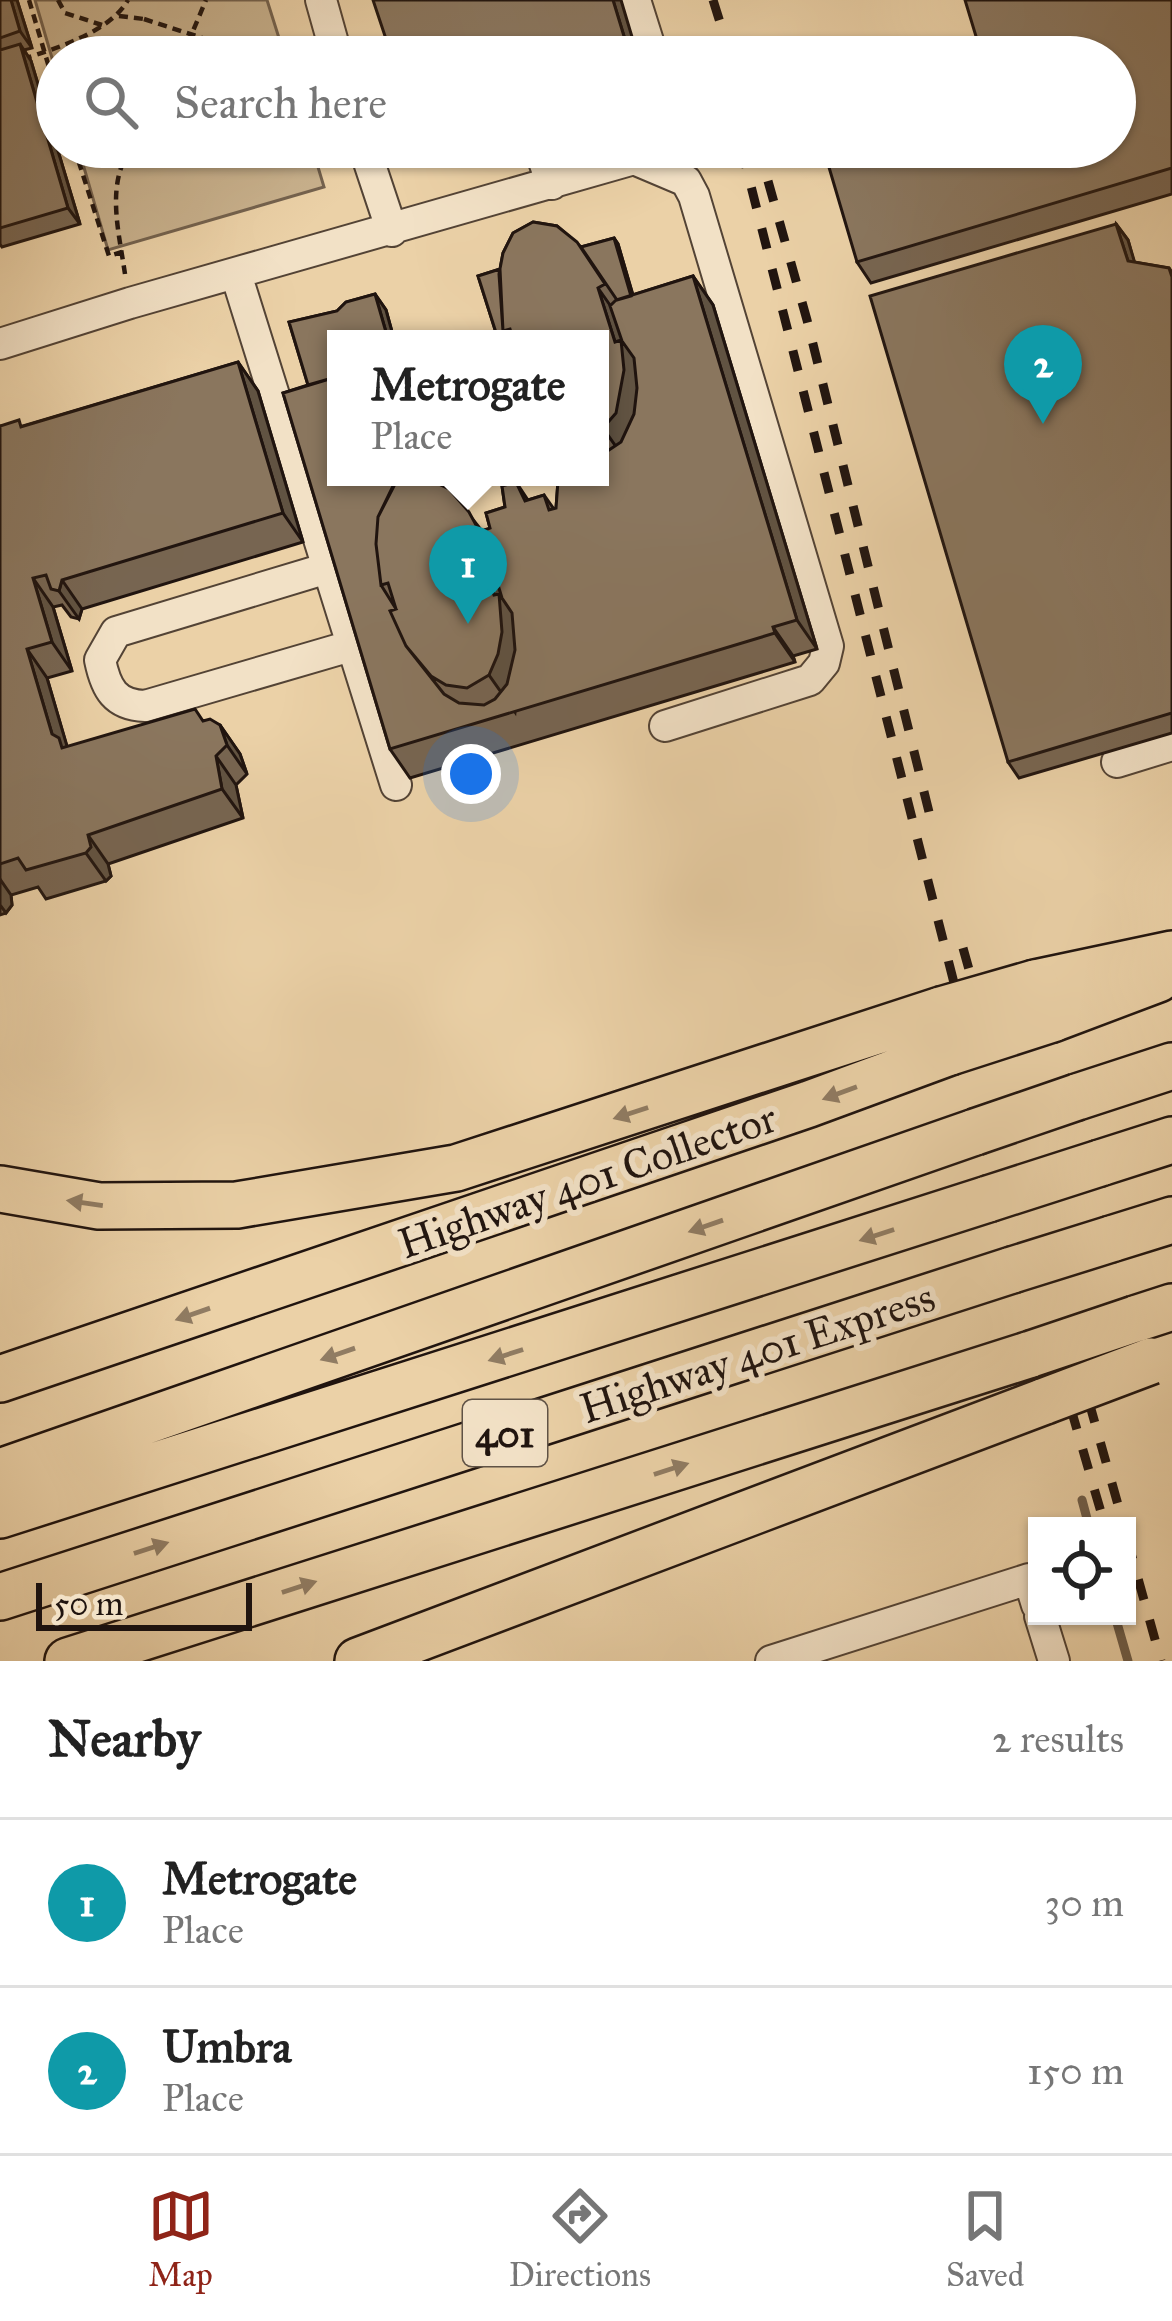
<!DOCTYPE html>
<style>
body{margin:0;font-family:"IM FELL Great Primer",serif;background:#f2f2f2;color:#222}
.controls{position:absolute;right:36px;bottom:36px;display:grid;overflow:hidden;border-radius:0px;box-shadow:0 3px 9px #0004}
.controls button{width:108px;height:108px;display:grid;place-items:center;padding:0;border:0;border-bottom:3px solid #e0e0e0;background:#fff;color:#222;font:60px sans-serif}
.scale{position:absolute;left:36px;bottom:30px;width:216px;box-sizing:border-box;padding-left:12px;border:6px solid #20140f;border-top:0;font-size:33px;line-height:42px;white-space:nowrap;color:#20140f;-webkit-text-stroke:9px #f2e1c6;paint-order:stroke}
.you{position:absolute;left:471px;top:774px;width:42px;height:42px;margin:-30px;border:9px solid #fff;border-radius:50%;background:#1a73e8;box-shadow:0 0 0 18px #1a73e833}
.badge{display:grid;place-items:center;width:78px;height:78px;border-radius:50%;background:#8f2418;color:#fff;font-size:39px;font-weight:700}
.pin{position:absolute;translate:-50% -99px;filter:drop-shadow(0 3px 6px #0008)}
.pin::after{content:'';position:absolute;top:63px;width:42px;height:36px;background:inherit;clip-path:polygon(0 0,100% 0,50% 100%)}
.popup{position:absolute;left:327px;top:330px;width:282px;height:156px;box-sizing:border-box;display:grid;place-content:center;border-radius:0px;background:#fff;filter:drop-shadow(0 3px 9px #0005);font-size:39px;white-space:nowrap;color:#767676}
.popup b{font-size:45px;color:#222}
.popup::after{content:'';position:absolute;left:50%;top:100%;margin-left:-24px;border:24px solid transparent;border-top-color:#fff}
.list{margin:0;padding:0;list-style:none}
h2{display:flex;justify-content:space-between;align-items:center;height:156px;margin:0;padding:0 48px;font-size:51px}
h2 small{font-size:39px;font-weight:400;color:#767676}
.list li{display:grid;grid-template-columns:78px 1fr auto;gap:36px;align-items:center;box-sizing:border-box;height:168px;padding:0 48px;border-top:3px solid #e0e0e0}
.list b{display:block;font-size:45px;white-space:nowrap}
.list p{margin:0;font-size:39px;white-space:nowrap;color:#767676}
.list em{font-size:39px;font-style:normal;color:#767676}
.icon{flex:none;width:66px;height:66px;fill:none;stroke:currentColor;stroke-width:2;stroke-linecap:round;stroke-linejoin:round}
.map{position:relative;flex:none;width:1172px;height:1661px;overflow:hidden}
.search{position:absolute;background:#fff;box-shadow:0 3px 9px #0004;left:36px;right:36px;top:36px;height:132px;display:flex;align-items:center;gap:30px;box-sizing:border-box;padding:0 42px;border-radius:66px;color:#767676;font-size:45px}
.sheet{height:492px;background:#fff}
nav{display:flex;justify-content:space-around;align-items:center;box-sizing:border-box;height:168px;border-top:3px solid #e0e0e0;background:#fff;font-size:33px;color:#767676}
nav a{display:grid;justify-items:center;gap:6px}
nav .on{color:#8f2418}
.map>svg:first-child{display:block}
</style>
<div class="map">
<svg width="1172" height="1661" viewBox="0 0 1172 1661">
<rect width="100%" height="100%" fill="#ebd1a7"/>
<filter id="stains"><feTurbulence type="fractalNoise" baseFrequency=".00167" numOctaves="4"/><feColorMatrix values="0 0 0 0 .2 0 0 0 0 .09 0 0 0 0 .02 0 0 0 .5 -.17"/></filter>
<radialGradient id="worn" r=".72"><stop offset=".6" stop-color="#630" stop-opacity="0"/><stop offset="1" stop-color="#630" stop-opacity=".3"/></radialGradient>
<!-- green -->
<path fill="#c8b18d" stroke="#74624e" stroke-width="3" d="M35,0H267L285,57H57V75Z
M78,147H312L324,187L108,250Z"/>
<g fill="none" stroke-linecap="round" stroke-linejoin="round">
<!-- stream -->
<path stroke="#705f4b" stroke-width="9" d="M1082,1500L1089,1526
M1115,1616L1128,1661"/>
<defs>
<path id="minor" d="M321,0L337,57
M635,0L653,57
M364,147L392,231
M539,147L552,184
M634,159L686,181L694,196L828,646L824,663L810,680L665,726
M236,274L396,785
M0,344L130,303L634,159
M331,567L116,632L100,660C106,689 115,705 145,706L354,645
M1117,762L1172,745
M1040,1616L1054,1661
M771,1661L1029,1579L1037,1605"/>
<path id="highway" d="M1035,983L1172,954
M1052,1019L1158,979
M1077,1097L1172,1066
M1100,1163L1172,1140
M0,1189L99,1206L237,1205L456,1168L941,1010
M1111,1239L1172,1220
M1135,1319L1172,1307
M0,1379L809,1104L950,1052
M0,1472L975,1132
M0,1515L988,1199
M0,1597L1012,1270
M68,1661L1031,1354
M358,1661L1045,1401"/>
</defs>
<!-- minor casing -->
<use href="#minor" stroke="#534335" stroke-width="34"/>
<!-- highway casing -->
<use href="#highway" stroke="#20140f" stroke-width="50"/>
<!-- path -->
<path stroke="#20140f" stroke-width="4.5" stroke-dasharray="9 6" stroke-linecap="butt" d="M29,0L57,94
M58,0L65,13L102,25
M119,16L144,19
M224,45L260,57
M182,57L206,0
M23,59C57,48 110,32 128,0
M74,147L109,256L122,252
M222,147L225,150
M125,274C119,232 105,183 132,147"/>
<!-- minor -->
<use href="#minor" stroke="#f2e1c6" stroke-width="30"/>
<!-- highway -->
<use href="#highway" stroke="#ebd1a7" stroke-width="45"/>
<!-- rail -->
<path stroke="#20140f" stroke-width="9" stroke-dasharray="21 21" stroke-linecap="butt" d="M713,0L731,57
M741,147L966,1030
M768,181L807,320L931,820
M963,948L984,1023
M1089,1402L1124,1526
M1071,1409L1105,1526
M1127,1539L1161,1661"/>
<defs>
<path id="highway-bridge" d="M941,1010L1035,983
M950,1052L1052,1019
M975,1132L1077,1097
M988,1199L1100,1163
M1012,1270L1111,1239
M1031,1354L1135,1319
M1045,1401L1151,1361"/>
</defs>
<!-- highway-bridge casing -->
<use href="#highway-bridge" stroke="#20140f" stroke-width="50" stroke-linecap="butt"/>
<!-- path-bridge -->
<path stroke="#20140f" stroke-width="4.5" stroke-dasharray="9 6" stroke-linecap="butt" d="M144,19L224,45"/>
<!-- highway-bridge -->
<use href="#highway-bridge" stroke="#ebd1a7" stroke-width="45"/>
</g>
<!-- wall -->
<path fill="#776551" stroke="#20140f" stroke-width="3" d="M0,0H17L32,48L24,50L31,61L80,224L2,247L0,244Z
M1172,0V194L871,283L857,262Z
M533,222L557,226L581,247L614,238L618,244L633,295L693,276L713,305L817,649L793,656L795,662L410,778L390,749L283,393L308,385L289,322L337,311L346,302L375,294L386,310L394,339H336V477H424L449,489L482,531L490,528L486,513L505,507L502,486L516,482L528,500L544,495L554,509L556,508L558,481L560,477H600V339H498L478,276L500,269L503,253L513,233Z
M1116,224L1128,240L1134,262L1169,268L1172,272V733L1019,778L1008,762Z
M238,362L258,391L303,542L82,609L79,619L71,617L62,605L53,607L72,671L47,678L67,747L204,721L220,725L240,754L247,774L236,785L243,818L108,864L111,876L106,881L46,899L38,887L11,895L12,905L6,913L0,915V426H23Z"/>
<!-- shaded-wall -->
<path fill="#615342" stroke="#20140f" stroke-width="3" d="M11,0H17L32,48L20,31Z
M613,0H621L638,57L630,56Z
M20,44L31,61L80,224L68,208Z
M1116,224L1128,240L1139,277L1128,261Z
M614,238L618,244L642,327L638,322Z
M693,276L713,305L817,649L797,620Z
M598,288L631,335L654,387L636,475L603,428L615,342Z
M375,294L386,310L394,339H388Z
M238,362L258,391L303,542L283,513Z
M477,541L510,588L522,627L515,712L489,675L494,595Z
M33,578L53,607L72,671L52,642Z
M62,580L82,609L79,619L59,591Z
M773,627L793,656L795,662L775,633Z
M27,649L47,678L69,753L82,777L52,734Z
M220,725L240,754L247,774L227,745Z
M216,756L236,785L243,818L222,789Z
M88,835L108,864L111,876L106,881L86,853Z
M0,879L11,895L12,905L6,913L0,905Z"/>
<!-- building -->
<path fill="#8a765e" stroke="#20140f" stroke-width="3" d="M0,0H11L20,31L0,38Z
M373,0H613L630,56L392,57Z
M965,0H1172V168L857,262L823,147H1115V57H977L982,56Z
M20,44L68,208L0,228V50Z
M533,222L557,226L577,242L605,284L598,288L615,342L621,340L624,370L616,413L603,428L600,429V339H513L510,329L503,331L499,274L503,253L513,233Z
M1116,224L1128,261L1169,268L1172,277V713L1008,762L870,296Z
M614,238L631,296L617,300L581,247Z
M500,269L503,331L509,339H498L478,276Z
M693,276L797,620L773,627L775,633L390,749L283,393L336,377V477H393L395,484L378,517L376,544L381,585L396,609L390,611L406,646L444,694L459,703L484,705L495,699L507,684L515,650L512,613L502,598L490,559L496,557L482,531L490,528L486,513L505,507L502,486L516,482L525,501L544,495L549,510L556,508L558,481L560,477H600V452H606L621,442L634,414L637,388L634,358L622,341L610,306L616,300Z
M375,294L388,339H336V377L308,385L289,322L337,311L346,302Z
M238,362L283,513L62,580L59,591L51,589L46,575L33,578L52,642L27,649L52,734L59,738L62,748L195,709L203,721L210,719L220,725L227,745L216,756L222,789L88,835L91,847L86,853L26,870L18,858L0,864V426L19,420L21,427Z
M407,477H424L449,489L469,512L483,538L477,541L494,595L499,594L502,632L498,654L489,675L467,688L446,685L431,676L406,646L390,611L396,609L388,583L381,585L376,544L378,517L393,486Z"/>
<!-- one-way arrows -->
<defs><path id="oneway-solid" d="M-6-.8H1V-3.2L6.5 0L1 3.2V.8H-6Z" transform="scale(3)"/></defs>
<g fill="#907c63">
<use href="#oneway-solid" transform="translate(840 1093) rotate(160)"/>
<use href="#oneway-solid" transform="translate(631 1113) rotate(162)"/>
<use href="#oneway-solid" transform="translate(85 1203) rotate(-172)"/>
<use href="#oneway-solid" transform="translate(706 1226) rotate(161)"/>
<use href="#oneway-solid" transform="translate(877 1235) rotate(162)"/>
<use href="#oneway-solid" transform="translate(193 1314) rotate(161)"/>
<use href="#oneway-solid" transform="translate(338 1354) rotate(161)"/>
<use href="#oneway-solid" transform="translate(506 1355) rotate(162)"/>
<use href="#oneway-solid" transform="translate(671 1469) rotate(-18)"/>
<use href="#oneway-solid" transform="translate(151 1548) rotate(-18)"/>
<use href="#oneway-solid" transform="translate(299 1587) rotate(-18)"/>
</g>
<g text-anchor="middle" stroke-width="12" stroke-linejoin="round" paint-order="stroke">
<!-- shield labels -->
<rect fill="#f2e1c6" stroke="#5f5246" stroke-width="3" x="463" y="1400" width="84" height="66" rx="9"/>
<g font-size="39" font-weight="bold" fill="#20140f">
<text x="505" y="1447">401</text>
</g>
<!-- street labels -->
<g font-size="42" fill="#20140f" stroke="#f2e1c6">
<text transform="translate(587 1180) rotate(-19)" y="15">Highway 401 Collector</text>
<text transform="translate(757 1352) rotate(-18)" y="15">Highway 401 Express</text>
</g>
</g>
<rect width="100%" height="100%" filter="url(#stains)"/>
<rect width="100%" height="100%" fill="url(#worn)"/>
</svg>
<div class="controls">
<button><svg class="icon" aria-label="locate" viewBox="0 0 24 24"><circle cx="12" cy="12" r="6"/><path d="M12 2v4M12 18v4M2 12h4M18 12h4"/></svg></button>
</div>
<div class="scale">50 m</div>
<div class="you"></div>
<div class="pin badge" style="left:468px;top:624px;background:#0f9aa8">1</div>
<div class="popup"><b>Metrogate</b>Place</div>
<div class="pin badge" style="left:1043px;top:424px;background:#0f9aa8">2</div>
<div class="search"><svg class="icon" aria-label="search" viewBox="0 0 24 24"><circle cx="10" cy="10" r="6"/><path d="M15 15l6 6"/></svg>Search here</div>
</div>
<section class="sheet">
<h2>Nearby<small>2 results</small></h2>
<ul class="list">
<li><span class="badge" style="background:#0f9aa8">1</span><div><b>Metrogate</b><p>Place</p></div><em>30 m</em></li>
<li><span class="badge" style="background:#0f9aa8">2</span><div><b>Umbra</b><p>Place</p></div><em>150 m</em></li>
</ul>
</section>
<nav>
<a class="on"><svg class="icon" aria-label="map" viewBox="0 0 24 24"><path d="M3 6l6-2 6 2 6-2v14l-6 2-6-2-6 2zM9 4v14M15 6v14"/></svg>Map</a>
<a><svg class="icon" aria-label="directions" viewBox="0 0 24 24"><path d="M12 3l9 9-9 9-9-9zM9 14v-3h6M13 9l2 2-2 2"/></svg>Directions</a>
<a><svg class="icon" aria-label="saved" viewBox="0 0 24 24"><path d="M7 4h10v16l-5-4-5 4z"/></svg>Saved</a>
</nav>
